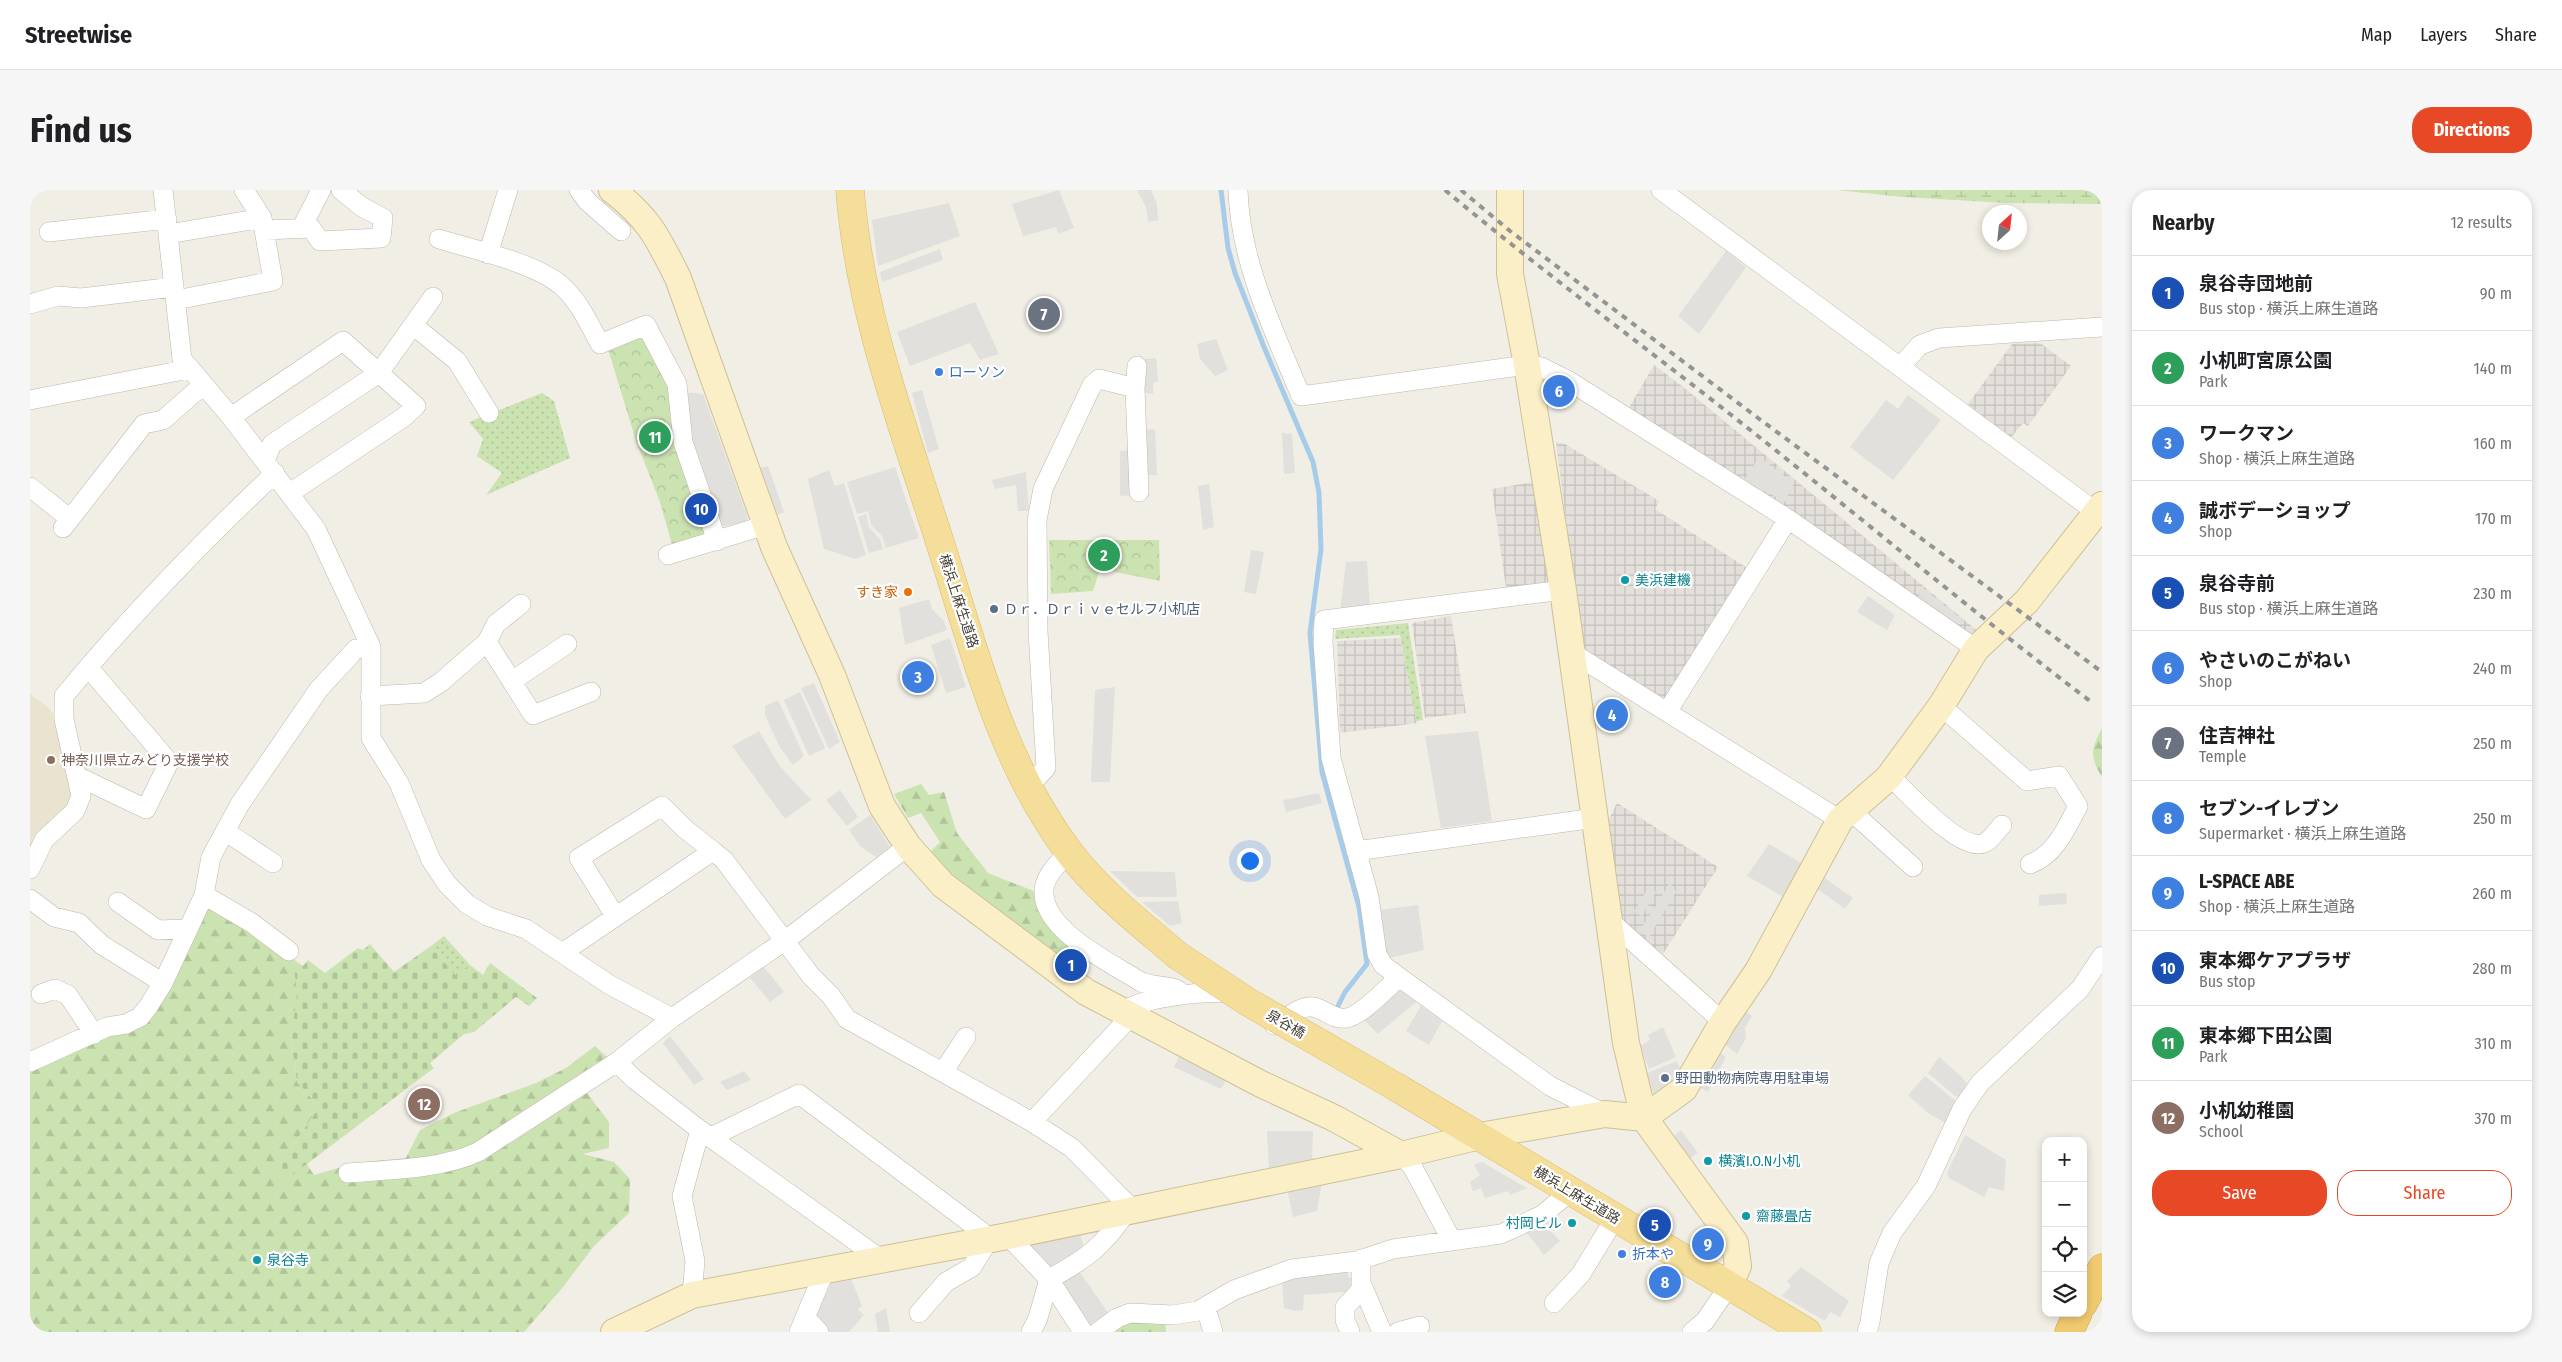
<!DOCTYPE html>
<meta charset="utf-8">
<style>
body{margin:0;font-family:"Fira Sans Condensed","Noto Sans JP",sans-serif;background:#f6f6f6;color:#202124}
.controls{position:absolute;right:15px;bottom:15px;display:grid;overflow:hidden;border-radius:10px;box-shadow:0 2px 8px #0003}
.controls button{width:45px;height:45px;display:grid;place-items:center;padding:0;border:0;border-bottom:1px solid #e0e0e0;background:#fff;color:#202124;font:25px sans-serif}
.compass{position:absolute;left:1952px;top:15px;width:45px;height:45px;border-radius:50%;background:#fff;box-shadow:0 2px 8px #0003;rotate:27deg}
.you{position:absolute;left:1219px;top:670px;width:18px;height:18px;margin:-12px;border:4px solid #fff;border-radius:50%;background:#1a73e8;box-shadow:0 0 0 8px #1a73e833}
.badge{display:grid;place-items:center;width:32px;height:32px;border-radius:50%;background:#e74926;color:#fff;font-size:16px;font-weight:700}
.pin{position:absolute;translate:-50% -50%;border:2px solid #fff;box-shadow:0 1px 5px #0006}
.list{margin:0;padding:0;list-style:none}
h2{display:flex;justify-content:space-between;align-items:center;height:65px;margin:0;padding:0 20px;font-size:21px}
h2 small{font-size:16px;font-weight:400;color:#757577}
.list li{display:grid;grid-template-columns:32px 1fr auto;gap:15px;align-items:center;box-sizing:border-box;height:75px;padding:0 20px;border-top:1px solid #e0e0e0}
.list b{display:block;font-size:19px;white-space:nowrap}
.list p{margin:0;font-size:16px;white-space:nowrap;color:#757577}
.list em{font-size:16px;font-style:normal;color:#757577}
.actions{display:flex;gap:10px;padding:15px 20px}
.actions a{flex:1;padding:11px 0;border:1px solid #e74926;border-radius:20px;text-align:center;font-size:18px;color:#e74926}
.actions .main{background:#e74926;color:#fff}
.icon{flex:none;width:28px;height:28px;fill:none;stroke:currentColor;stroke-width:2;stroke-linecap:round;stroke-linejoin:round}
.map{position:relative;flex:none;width:2072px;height:1142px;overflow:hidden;border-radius:20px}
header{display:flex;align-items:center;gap:30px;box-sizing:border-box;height:70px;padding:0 25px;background:#fff;border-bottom:1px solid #e0e0e0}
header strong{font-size:24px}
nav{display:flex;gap:28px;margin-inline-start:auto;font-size:18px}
.intro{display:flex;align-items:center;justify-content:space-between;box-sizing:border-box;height:120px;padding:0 30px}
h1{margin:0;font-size:35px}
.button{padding:12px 22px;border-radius:20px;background:#e74926;color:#fff;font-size:18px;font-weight:700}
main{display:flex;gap:30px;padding:0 30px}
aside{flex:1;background:#fff;border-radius:20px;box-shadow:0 2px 8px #0003}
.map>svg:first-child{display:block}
</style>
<header>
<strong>Streetwise</strong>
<nav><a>Map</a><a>Layers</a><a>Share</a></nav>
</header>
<div class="intro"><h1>Find us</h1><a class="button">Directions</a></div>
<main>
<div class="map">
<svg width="2072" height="1142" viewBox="0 0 2072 1142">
<defs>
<pattern id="industrial-grid" width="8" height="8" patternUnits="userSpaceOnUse" patternTransform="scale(1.25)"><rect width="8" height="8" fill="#e3dfda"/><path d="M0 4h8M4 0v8" fill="none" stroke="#c4c0bc"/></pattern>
<pattern id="grass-dots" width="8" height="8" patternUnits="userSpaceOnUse" patternTransform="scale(1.25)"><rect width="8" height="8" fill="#cbe2b1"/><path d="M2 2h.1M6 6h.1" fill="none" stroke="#b0c399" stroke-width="1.8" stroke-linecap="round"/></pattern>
<pattern id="forest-firs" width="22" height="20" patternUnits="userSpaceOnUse" patternTransform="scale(1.25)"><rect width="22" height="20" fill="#cbe2b1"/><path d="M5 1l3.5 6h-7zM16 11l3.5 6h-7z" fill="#b0c399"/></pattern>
<pattern id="wetland-marsh" width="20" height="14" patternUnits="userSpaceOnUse" patternTransform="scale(1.25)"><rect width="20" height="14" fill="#cbe2b1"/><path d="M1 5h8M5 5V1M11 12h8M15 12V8" fill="none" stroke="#b0c399"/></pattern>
<pattern id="cemetery-stones" width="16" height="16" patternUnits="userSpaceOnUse" patternTransform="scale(1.25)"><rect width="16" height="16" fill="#cbe2b1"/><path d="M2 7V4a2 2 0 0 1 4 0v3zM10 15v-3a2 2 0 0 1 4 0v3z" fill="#b0c399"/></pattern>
<pattern id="park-crowns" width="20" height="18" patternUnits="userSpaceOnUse" patternTransform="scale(1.25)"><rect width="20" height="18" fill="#cbe2b1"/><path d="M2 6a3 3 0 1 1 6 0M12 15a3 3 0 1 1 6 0" fill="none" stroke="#b0c399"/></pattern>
</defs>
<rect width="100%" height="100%" fill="#f1eee5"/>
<!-- industrial -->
<path fill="url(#industrial-grid)" d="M2010,153L2041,176L1998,236L1993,233L1980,249L1938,214L1982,154Z
M1624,175L1652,196L1950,443L1942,450L1597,221Z
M1526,252L1535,254L1629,311L1625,319L1717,378L1634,510L1553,463Z
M1503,292L1519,393L1476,398L1462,299Z
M1421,426L1436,523L1395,528L1382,433Z
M1370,448L1387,533L1310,543L1307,451Z
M1587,613L1688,677L1633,764L1590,729L1578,631Z"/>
<!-- education -->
<path fill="#e9e3d0" d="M0,504L18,517L33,535L49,605L0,668Z"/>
<!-- grass -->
<path fill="url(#grass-dots)" d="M512,203L524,211L540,268L456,305L472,283L447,266L453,249L439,232Z
M1378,433L1393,530L1386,531L1370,445L1305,449L1306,440Z
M414,746L440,775L425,786L401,756Z"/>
<!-- forest -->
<path fill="url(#forest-firs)" d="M2072,538V587C2059,565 2061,560 2072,538Z
M891,594L899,605L914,602L927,643L958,683L1006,702L1046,753L1039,768L1020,763L932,697L897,665L910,652L891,623L878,628L864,604Z
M176,712L263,769L268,804L261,849L267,892L289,917L246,981L253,992L276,973L284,985L326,973L376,968L390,940L424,923L506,893L536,878L565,856L578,868L547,890L579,932V958L553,964L584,972L600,989L599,1023L564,1056L533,1097L494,1142H0V876L111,832Z
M1135,1131L1136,1142H1076L1088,1132Z"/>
<!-- wetland -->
<path fill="url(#wetland-marsh)" d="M1807,0H2072V14L1977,13L1873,7Z"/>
<!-- cemetery -->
<path fill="url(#cemetery-stones)" d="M340,754L364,782L401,756L425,785L440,775L453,785L460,773L507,808L499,816L486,807L444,842L434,844L400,873L404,878L253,992L246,981L289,917L267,892L261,849L267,804L263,769L273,776L278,770L295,783L328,758L333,760Z"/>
<!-- park -->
<path fill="url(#park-crowns)" d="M612,144L639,196L679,346L643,358L630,312L606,251L578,159Z
M1019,350H1129L1130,391L1070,379L1063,401L1021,404Z"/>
<!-- parking -->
<path fill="#e2e0dd" d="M1029,0L1044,38L1028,44L1026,37L993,46L982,14Z
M1107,0H1121L1127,14L1128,30L1118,32L1116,17Z
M919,13L930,46L848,76L842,30Z
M910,59L913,70L852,92L850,82Z
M1696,61L1716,77L1669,144L1648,126Z
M945,112L969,164L950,170L940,153L880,176L867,142Z
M1186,149L1198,180L1185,186L1170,169L1167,154Z
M1126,168L1128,191L1123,193V204L1115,203V169Z
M892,200L909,259L898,263L882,203Z
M653,202L673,204L718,328L715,332L689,337L656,248Z
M1878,205L1911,230L1863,290L1820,257L1856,210L1868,219Z
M1125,239L1127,285H1116L1114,240Z
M1252,243L1262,244L1265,283L1254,284Z
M1101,260L1102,305L1090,306V261Z
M1729,267L1764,293L1755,312L1714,290Z
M738,276L754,322L745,326L727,279Z
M865,277L889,348L856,358L852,346L841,335L838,321L827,324L817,292Z
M799,280L805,296L814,293L836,365L826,369L794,359L778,289Z
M996,282L999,321H988L986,295L965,299L962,290Z
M1179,294L1184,337L1173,340L1168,296Z
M836,324L839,337L850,349L853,359L839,363L828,327Z
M1221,360L1234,362L1226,404L1214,402Z
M1337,371L1340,416L1310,421L1316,372Z
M1893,398L1930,428L1924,438L1886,411Z
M1838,406L1865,425L1857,440L1827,422Z
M899,409L902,419L914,431L917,440L875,455L869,418Z
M920,448L936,497L916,503L901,455Z
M784,493L810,552L799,559L771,498Z
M1085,497L1080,592H1061L1065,500Z
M770,502L795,558L779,566L754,510Z
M748,510L774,566L763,575L749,556L735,525V516Z
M729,541L749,575L781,610L755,629L702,556Z
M1448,541L1462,631L1411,638L1395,546Z
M810,600L828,627L817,636L796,610Z
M1289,603L1292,613L1256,622L1253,610Z
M840,625L860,657L846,667L830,656L819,640Z
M1739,654L1773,674L1755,708L1717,686Z
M1080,681L1145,682L1147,707H1107Z
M1793,687L1823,708L1815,719L1786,698Z
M1640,693L1646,702L1619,747L1609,742Z
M1618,698L1626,702L1612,726L1604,722Z
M2036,703L2037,714L2009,716V705Z
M1148,711L1152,733L1140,736L1112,712Z
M1388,715L1394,760L1359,768L1352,758L1348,720Z
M734,777L754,802L740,812L720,788Z
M1367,798L1386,812L1348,844L1331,827Z
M1391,816L1412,831L1399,855L1376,841Z
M1712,818L1722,826L1715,838L1716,848L1707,864L1689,850Z
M1633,837L1646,867L1619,879L1610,856L1620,850L1618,845Z
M640,846L674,889L664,895L633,853Z
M1683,858L1696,867L1678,902L1663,894Z
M1150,864L1198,887L1191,899L1144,877Z
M1909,867L1931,886L1937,894L1930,907L1925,906L1898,883Z
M1647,871L1653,885L1629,906L1623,903L1617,883Z
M714,881L721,890L697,900L690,892Z
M1895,886L1926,911L1916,933L1899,924L1878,905Z
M1651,940L1668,963L1659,969L1643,947Z
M1237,941H1283L1282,972L1239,981Z
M1935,945L1976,970L1974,1001L1959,997L1954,1007L1919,988L1917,983Z
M1452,972L1497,998L1480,1005L1478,1001L1455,1008L1451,998L1443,1001L1440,992L1450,985L1444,975Z
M1292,992L1287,1021L1263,1027L1257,998Z
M1510,1030L1530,1051L1514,1065L1494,1039Z
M1049,1039L1055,1062L1019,1082L994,1051Z
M1771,1077L1819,1111L1810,1127L1800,1122L1795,1131L1752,1106L1761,1096L1757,1091Z
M1047,1078L1079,1124L1059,1140L1026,1090Z
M1317,1078L1318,1087L1326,1089L1323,1097L1316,1102L1274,1105L1273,1120L1265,1121L1254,1118L1252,1090Z
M820,1086L832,1116L828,1119L834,1125L819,1142H799L787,1130V1124L802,1090Z
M856,1118L860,1142H848L845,1124Z"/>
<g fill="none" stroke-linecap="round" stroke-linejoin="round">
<!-- stream -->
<path stroke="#a6cce9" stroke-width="5" d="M1191,0L1198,58L1205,83L1234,157L1283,272L1289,303L1291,359L1280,443L1292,582L1329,717L1337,774L1315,802L1305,822"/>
<defs>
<path id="street" d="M133,0L152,169L201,227L286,339L341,457V548L369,593L401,670L417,694L437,714L457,726L496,739L580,795L642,828
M214,0L232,28
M549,0L557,11L591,41
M1208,0C1210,72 1244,141 1271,206L1497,175L1511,177L1539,191L1758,329L1946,459
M1631,0L2066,322
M272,37L291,0
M234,40L281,38L290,51L351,48L353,28L332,17L311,0
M19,42L137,29
M138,44L232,28L243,91L146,110
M409,49C444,60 507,73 533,97C550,113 559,134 570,154L616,135L647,194L653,252L687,351
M458,64L478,0
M0,114L28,106L51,108L144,97
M384,136L427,171L459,223
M1107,176L1105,198L1109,302
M1870,177L1890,155L1909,148L2072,137
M0,210L159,179
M201,227L313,151L386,216L374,227L260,303
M235,271L242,254L349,183L403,107
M0,297L40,329
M33,338L114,234L133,230L173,195
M638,365L736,335
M1533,400L1294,430L1293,452L1301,568L1339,707L1347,764L1353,775L1369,787L1520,896L1575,924
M457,452L503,525L561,502
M1541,462L1810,630
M482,491L537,454
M340,506L394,503L411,492L457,452L466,434L491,414
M1911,516L1997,591L2029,586L2048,616C2036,639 2025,665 2000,674
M1637,522L1758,329
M47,586L116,619L139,572L58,477
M1860,586C1876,601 1933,666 1956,652C1962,649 1967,640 1972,635
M998,597L1016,578L1008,441L1007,330L1013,299L1062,195L1069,189L1105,198
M1821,621L1883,677
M195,641L243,673
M1326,661L1565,628
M1039,662C1029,673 1015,685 1014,700C1011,740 1083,774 1111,792C1122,797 1142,795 1149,801
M0,679L14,650L45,621L51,606L34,529V506C99,427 170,354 245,283
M174,705L222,733L259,761
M0,709L24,727L49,733L72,755L133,793
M88,712L128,740L156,739
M585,726L549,668L632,616L655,639L683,661
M1579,730L1693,832
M532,763L683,661L694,670L781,786L801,806L817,829L1002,932L1042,958L1103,1020
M11,804L25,799L38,805L64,844
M1092,822C1115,806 1175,801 1203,803
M1244,835C1255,830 1270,815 1283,817C1295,819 1303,830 1316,828C1330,827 1358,797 1369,787
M0,872L77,837L96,834L110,827L118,817L133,793L174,705L181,667L210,614L289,499L326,459L341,457
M587,872L604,889L670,940L852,1070
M913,882L936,847
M1002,932L1100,827
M681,947L769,904L951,1041L959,1049L942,1077L916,1092L889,1123
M1371,965L1382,976L1422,1051
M318,983C358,980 412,979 448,962L587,872L642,828L756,750L878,656
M978,1046L1019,1089L1053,1142
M1332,1095L1352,1142
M662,1105L665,1071L652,1006L670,940
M1524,1113L1551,1084L1585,1028
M1176,1118L1183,1142
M775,1127L789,1142
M769,1142L795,1080
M1001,1142L1008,1128L1019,1089C1055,1070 1074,1056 1096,1022
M1068,1142L1087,1128L1100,1123L1143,1125L1168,1121L1204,1100L1262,1079L1327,1071L1363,1059L1471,1044L1512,1025L1540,1002
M1320,1142L1315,1130V1117L1331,1100V1069
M1368,1142L1390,1136
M1662,1142L1675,1131L1699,1096
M1837,1142L1840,1132L1849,1073L1862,1043L1896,996L1932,919L1950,893L2050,799L2072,766"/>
<path id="secondary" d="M582,0C619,28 628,48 648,88L744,357L802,485L852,616L878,656L913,695L1056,802L1231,894L1304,928L1371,965
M1480,0V84L1497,175L1533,400L1596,853L1614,928L1705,1053L1708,1076L1699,1096
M584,1142L662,1105L978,1046L1371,965L1450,946L1575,924L1614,928L1654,899L1693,832L1728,781L1810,630L1858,588L1911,516L1946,459L1997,411L2072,315"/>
<path id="primary" d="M820,0C829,119 871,231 907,343C942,452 969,569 1039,662C1069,702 1110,733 1147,765
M1368,898L1777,1142"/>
<path id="highway" d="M2053,1114L2072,1078
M2039,1142L2048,1123"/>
</defs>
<!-- street casing -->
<use href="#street" stroke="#bfb8ac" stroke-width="20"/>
<!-- secondary casing -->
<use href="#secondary" stroke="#cdc198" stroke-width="28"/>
<!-- primary casing -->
<use href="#primary" stroke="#d9bb6c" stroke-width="29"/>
<!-- highway casing -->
<use href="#highway" stroke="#cf9f41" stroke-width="29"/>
<!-- street -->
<use href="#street" stroke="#fff" stroke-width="19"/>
<!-- secondary -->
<use href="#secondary" stroke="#faefc7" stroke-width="26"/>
<!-- primary -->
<use href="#primary" stroke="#f5de9a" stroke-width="28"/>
<!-- highway -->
<use href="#highway" stroke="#f1ca70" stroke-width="28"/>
<!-- rail -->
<path stroke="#949494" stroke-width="4" stroke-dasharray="6 6" stroke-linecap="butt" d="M1415,0C1514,83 1618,159 1719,239C1834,330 1946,425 2064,514
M1431,0L1480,41L1728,228L2072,482"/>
<defs>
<path id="primary-bridge" d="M1147,765L1218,812L1368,898"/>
</defs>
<!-- primary-bridge casing -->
<use href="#primary-bridge" stroke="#d9bb6c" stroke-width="29" stroke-linecap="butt"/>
<!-- primary-bridge -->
<use href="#primary-bridge" stroke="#f5de9a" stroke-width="28"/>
</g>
<!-- markers -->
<g fill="#3f7fe0" stroke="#fff" stroke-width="2">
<circle cx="909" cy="182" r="5"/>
<circle cx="1592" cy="1064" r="5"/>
</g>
<g fill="#0f9aa8" stroke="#fff" stroke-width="2">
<circle cx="1595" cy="390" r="5"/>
<circle cx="1678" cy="971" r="5"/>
<circle cx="1716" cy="1026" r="5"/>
<circle cx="1542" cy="1033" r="5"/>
<circle cx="227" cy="1070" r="5"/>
</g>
<circle fill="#e8710a" stroke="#fff" stroke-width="2" cx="878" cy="402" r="5"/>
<g fill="#5c6f8a" stroke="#fff" stroke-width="2">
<circle cx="964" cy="419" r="5"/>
<circle cx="1635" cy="888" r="5"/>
</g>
<circle fill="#8d6e63" stroke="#fff" stroke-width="2" cx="21" cy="570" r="5"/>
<g text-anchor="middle" stroke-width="4.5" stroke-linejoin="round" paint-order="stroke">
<!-- shop labels -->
<g font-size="14" fill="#366cbe" stroke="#fff" text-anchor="start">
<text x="919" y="187">ローソン</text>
<text x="1602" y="1069">折本や</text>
</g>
<!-- culture labels -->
<g font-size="14" fill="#0d838f" stroke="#fff" text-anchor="start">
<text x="1605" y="395">美浜建機</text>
<text x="1688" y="976">横濱I.O.N小机</text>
<text x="1726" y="1031">齋藤畳店</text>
<text x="1532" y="1038" text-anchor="end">村岡ビル</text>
<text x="237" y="1075">泉谷寺</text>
</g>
<!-- food labels -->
<g font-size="14" fill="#c56008" stroke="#fff" text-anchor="end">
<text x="868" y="407">すき家</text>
</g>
<!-- street labels -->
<g font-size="14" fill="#433e35" stroke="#fff">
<text transform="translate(929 411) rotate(72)" y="5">横浜上麻生道路</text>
<text transform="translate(1256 834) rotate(30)" y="5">泉谷橋</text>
<text transform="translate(1547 1005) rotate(31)" y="5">横浜上麻生道路</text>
</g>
<!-- service labels -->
<g font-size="14" fill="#4e5e75" stroke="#fff" text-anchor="start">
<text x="974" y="424">Ｄｒ．Ｄｒｉｖｅセルフ小机店</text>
<text x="1645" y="893">野田動物病院専用駐車場</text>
</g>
<!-- education labels -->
<g font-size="14" fill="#785e54" stroke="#fff" text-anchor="start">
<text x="31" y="575">神奈川県立みどり支援学校</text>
</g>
</g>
</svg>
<div class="controls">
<button>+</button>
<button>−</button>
<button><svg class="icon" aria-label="locate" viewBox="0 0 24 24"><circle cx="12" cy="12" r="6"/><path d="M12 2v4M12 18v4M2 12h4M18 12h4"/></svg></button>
<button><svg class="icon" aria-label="layers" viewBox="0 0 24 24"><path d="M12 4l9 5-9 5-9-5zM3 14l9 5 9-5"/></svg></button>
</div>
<svg class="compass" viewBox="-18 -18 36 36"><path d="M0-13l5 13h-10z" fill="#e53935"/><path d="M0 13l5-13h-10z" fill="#757577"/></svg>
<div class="you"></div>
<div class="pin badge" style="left:1041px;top:775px;background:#1a4fb4">1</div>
<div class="pin badge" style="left:1074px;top:365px;background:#2e9e5b">2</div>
<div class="pin badge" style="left:888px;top:487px;background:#3f7fe0">3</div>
<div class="pin badge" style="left:1582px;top:525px;background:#3f7fe0">4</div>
<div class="pin badge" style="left:1625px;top:1035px;background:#1a4fb4">5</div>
<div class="pin badge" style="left:1529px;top:201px;background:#3f7fe0">6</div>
<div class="pin badge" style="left:1014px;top:124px;background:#6b7280">7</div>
<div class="pin badge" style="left:1635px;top:1092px;background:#3f7fe0">8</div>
<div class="pin badge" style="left:1678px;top:1054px;background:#3f7fe0">9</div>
<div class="pin badge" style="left:671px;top:319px;background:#1a4fb4">10</div>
<div class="pin badge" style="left:625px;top:247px;background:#2e9e5b">11</div>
<div class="pin badge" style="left:394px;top:914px;background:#8d6e63">12</div>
</div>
<aside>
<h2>Nearby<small>12 results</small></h2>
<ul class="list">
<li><span class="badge" style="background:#1a4fb4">1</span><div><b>泉谷寺団地前</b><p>Bus stop · 横浜上麻生道路</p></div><em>90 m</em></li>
<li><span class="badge" style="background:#2e9e5b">2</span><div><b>小机町宮原公園</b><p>Park</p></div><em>140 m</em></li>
<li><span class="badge" style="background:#3f7fe0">3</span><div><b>ワークマン</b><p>Shop · 横浜上麻生道路</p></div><em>160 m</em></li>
<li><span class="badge" style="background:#3f7fe0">4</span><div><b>誠ボデーショップ</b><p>Shop</p></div><em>170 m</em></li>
<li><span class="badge" style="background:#1a4fb4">5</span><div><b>泉谷寺前</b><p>Bus stop · 横浜上麻生道路</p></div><em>230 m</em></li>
<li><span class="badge" style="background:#3f7fe0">6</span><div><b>やさいのこがねい</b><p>Shop</p></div><em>240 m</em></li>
<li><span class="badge" style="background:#6b7280">7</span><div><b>住吉神社</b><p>Temple</p></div><em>250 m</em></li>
<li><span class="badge" style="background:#3f7fe0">8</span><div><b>セブン-イレブン</b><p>Supermarket · 横浜上麻生道路</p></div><em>250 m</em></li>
<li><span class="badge" style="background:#3f7fe0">9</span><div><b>L-SPACE ABE</b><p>Shop · 横浜上麻生道路</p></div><em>260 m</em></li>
<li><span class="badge" style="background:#1a4fb4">10</span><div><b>東本郷ケアプラザ</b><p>Bus stop</p></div><em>280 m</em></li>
<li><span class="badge" style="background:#2e9e5b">11</span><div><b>東本郷下田公園</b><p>Park</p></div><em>310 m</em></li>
<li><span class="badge" style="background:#8d6e63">12</span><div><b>小机幼稚園</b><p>School</p></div><em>370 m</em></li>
</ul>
<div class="actions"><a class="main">Save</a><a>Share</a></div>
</aside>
</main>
